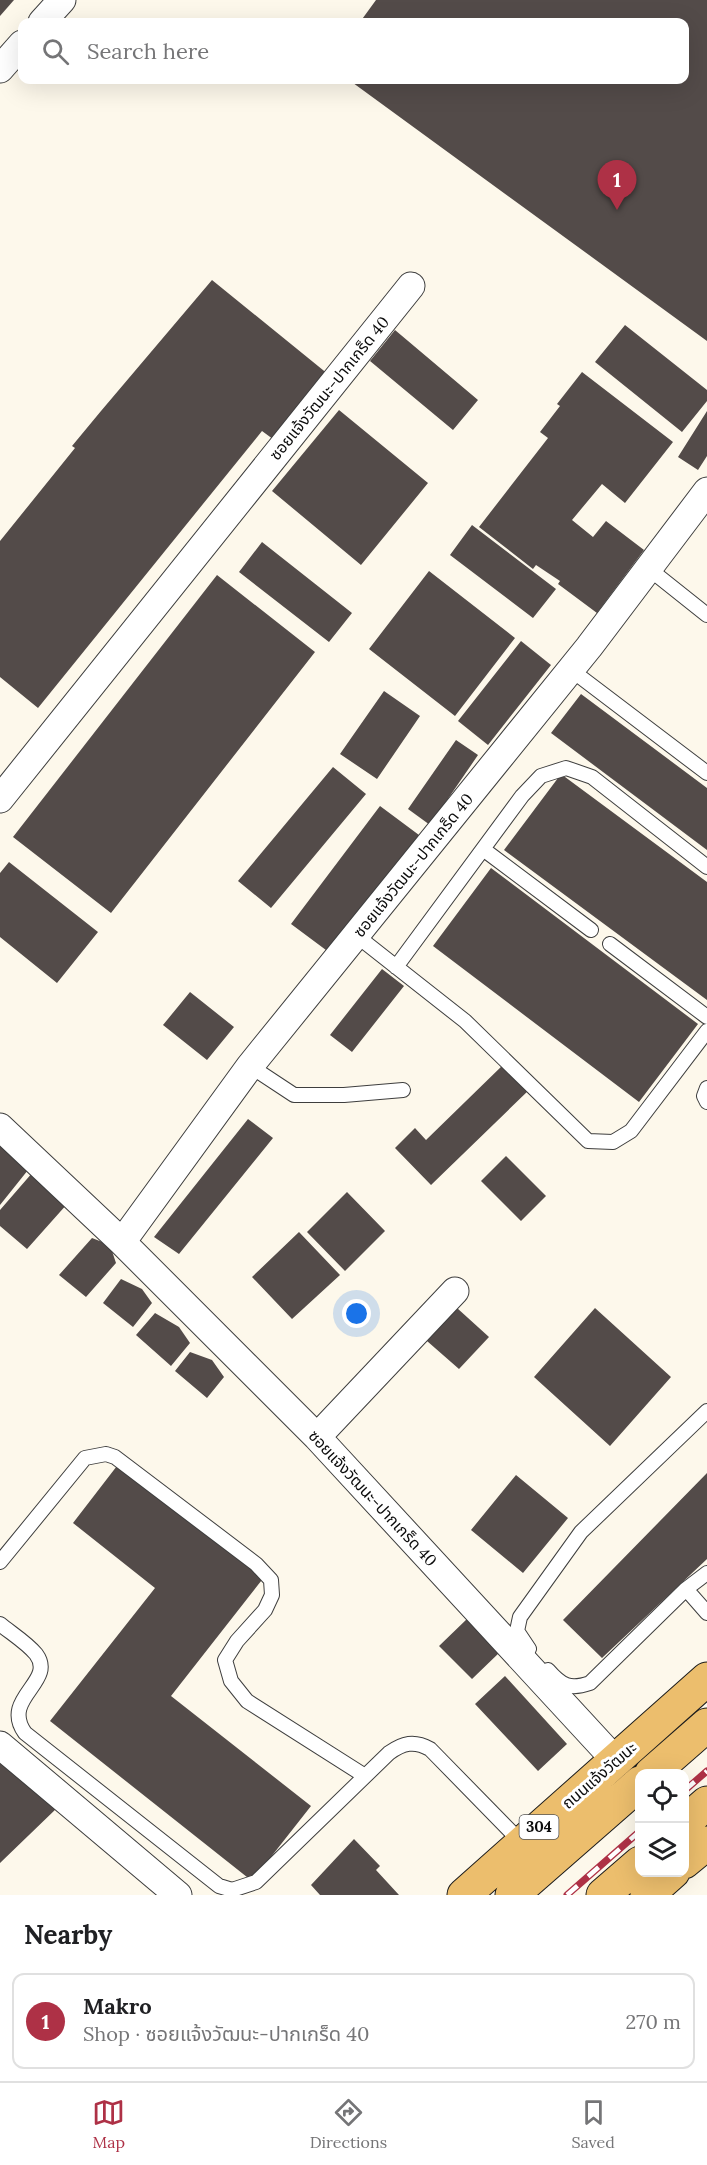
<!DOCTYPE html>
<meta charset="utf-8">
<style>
body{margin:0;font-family:Lora,"Noto Sans Thai",serif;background:#f2f2f2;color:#202124}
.controls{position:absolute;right:18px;bottom:18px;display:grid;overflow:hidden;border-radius:12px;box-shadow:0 6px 24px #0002}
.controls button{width:54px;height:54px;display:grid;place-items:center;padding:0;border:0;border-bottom:2px solid #e0e0e0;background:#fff;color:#202124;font:30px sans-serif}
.you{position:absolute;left:357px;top:1314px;width:21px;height:21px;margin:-15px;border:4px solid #fff;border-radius:50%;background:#1a73e8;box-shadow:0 0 0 9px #1a73e833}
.badge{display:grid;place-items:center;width:39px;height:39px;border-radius:50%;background:#ae3146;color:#fff;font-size:20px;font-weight:700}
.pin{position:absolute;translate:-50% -50px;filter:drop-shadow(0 2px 3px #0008)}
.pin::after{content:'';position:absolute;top:32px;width:21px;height:18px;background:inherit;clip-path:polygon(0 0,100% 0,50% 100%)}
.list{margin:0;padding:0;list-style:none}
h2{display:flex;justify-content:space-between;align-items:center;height:78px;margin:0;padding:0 24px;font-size:26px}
h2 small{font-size:20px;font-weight:400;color:#757577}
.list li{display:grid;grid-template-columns:39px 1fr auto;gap:18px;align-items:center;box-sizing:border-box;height:96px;margin:0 12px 12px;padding:0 12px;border:2px solid #e0e0e0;border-radius:12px}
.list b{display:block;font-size:22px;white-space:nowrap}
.list p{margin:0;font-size:20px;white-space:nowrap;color:#757577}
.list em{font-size:20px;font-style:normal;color:#757577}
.icon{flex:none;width:33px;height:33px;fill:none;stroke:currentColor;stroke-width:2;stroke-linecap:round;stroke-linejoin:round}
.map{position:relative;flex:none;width:707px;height:1895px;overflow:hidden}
.search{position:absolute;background:#fff;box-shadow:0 6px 24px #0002;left:18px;right:18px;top:18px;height:66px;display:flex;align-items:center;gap:15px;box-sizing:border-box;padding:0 21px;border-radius:12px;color:#757577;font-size:22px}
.sheet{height:186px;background:#fff}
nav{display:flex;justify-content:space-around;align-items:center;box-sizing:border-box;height:84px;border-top:2px solid #e0e0e0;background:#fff;font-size:16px;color:#757577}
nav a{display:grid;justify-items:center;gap:3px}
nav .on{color:#ae3146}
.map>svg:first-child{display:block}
</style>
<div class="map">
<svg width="707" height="1895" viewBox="0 0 707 1895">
<rect width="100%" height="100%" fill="#fdf8eb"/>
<!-- building -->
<path fill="#534b49" d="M0,0H14L0,16Z
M376,0H707V341L349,80H684V22H360Z
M212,280L334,379L281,445L262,431L38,708L0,677V541L75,448L72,446L101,411Z
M625,325L707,390V401L682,432L595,362Z
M395,330L478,400L453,430L370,361Z
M582,372L673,442L625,503L602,484L572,520L593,537L606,521L644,550L597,613L558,584L560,581L536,565L533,569L479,527L548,438L540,432L560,406L557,404Z
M339,410L428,483L361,565L272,491Z
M707,411V456L698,470L678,457Z
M472,525L556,589L533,618L450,555Z
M262,542L352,613L329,642L239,572Z
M429,571L515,638L455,716L369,649Z
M217,575L315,652L111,913L13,837Z
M521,641L551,665L488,745L458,721Z
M384,691L420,716L377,779L340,754Z
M581,694L707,788V850L551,733Z
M456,740L478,755L430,825L408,809Z
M333,767L366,794L271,908L238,881Z
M561,774L707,882V1000L504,850Z
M380,806L419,835L330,953L291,924Z
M9,862L98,932L57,983L0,937V873Z
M491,868L698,1024L639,1102L433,946Z
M382,969L404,986L352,1052L330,1035Z
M190,992L234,1027L207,1060L163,1025Z
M505,1063L530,1089L431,1185L395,1148L415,1128L426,1140Z
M248,1119L273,1138L179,1254L154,1237Z
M0,1138L32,1165L0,1205Z
M506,1156L546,1196L521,1221L481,1181Z
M33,1172L68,1203L27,1249L0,1226V1210Z
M347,1192L385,1231L345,1271L307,1232Z
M299,1232L340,1275L292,1319L252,1277Z
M92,1238L110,1245L116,1263L86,1297L59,1275Z
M121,1279L142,1289L152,1303L133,1327L103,1303Z
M457,1308L489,1337L459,1369L427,1341Z
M595,1308L671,1377L610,1446L534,1377Z
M155,1313L179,1327L190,1343L171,1366L136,1335Z
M190,1352L212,1360L224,1377L207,1398L175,1371Z
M120,1462L265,1576L171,1696L311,1806L252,1881L50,1721L155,1588L73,1523Z
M707,1473V1559L602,1658L563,1620Z
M516,1475L568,1518L523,1573L471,1530Z
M468,1618L500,1652L472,1679L439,1646Z
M505,1676L567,1744L538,1771L475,1704Z
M0,1758L57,1808L0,1863Z
M354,1839L380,1866L376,1870L399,1895H320L311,1885Z"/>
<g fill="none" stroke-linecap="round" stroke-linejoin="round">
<defs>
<path id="lane" d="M648,568L707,615
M570,669L707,773
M483,849L591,930
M357,936L465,1021L588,1141L613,1142L631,1131L707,1031
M610,944L707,1017
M396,967L522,796L541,776L566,768L592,777L707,867
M250,1066L294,1095H344L403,1090
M707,1088L704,1096L707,1102
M0,1562L85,1458L106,1454L115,1457L256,1564L271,1580L272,1595L265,1610L237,1641L225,1660L231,1681L247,1701L365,1776
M686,1589L707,1613
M0,1624C11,1633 27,1643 36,1654C57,1682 0,1698 25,1733L219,1886L232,1890L256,1882L389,1753C403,1743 414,1740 430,1749L522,1843
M529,1649L517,1631L520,1617L581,1532L707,1411
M548,1670C562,1686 570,1690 590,1683L686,1589L707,1573"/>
<path id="street" d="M42,22L62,0
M0,69L22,44
M0,799L411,286
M0,1127L122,1242L317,1437L616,1761
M122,1242L250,1066L589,647L707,491
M317,1437L455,1291
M0,1745L178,1895"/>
<path id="primary" d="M651,1774L707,1725
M684,1823L707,1803
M684,1862L707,1843
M464,1895L707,1679
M512,1895L640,1783
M603,1895L640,1863
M647,1895L673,1872"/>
</defs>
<!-- lane casing -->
<use href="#lane" stroke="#3e3e3e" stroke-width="16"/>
<!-- street casing -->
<use href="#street" stroke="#3e3e3e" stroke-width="29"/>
<!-- primary casing -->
<use href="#primary" stroke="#1c1c1c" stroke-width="35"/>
<!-- lane -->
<use href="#lane" stroke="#fff" stroke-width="14"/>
<!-- street -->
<use href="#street" stroke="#fff" stroke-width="27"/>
<!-- primary -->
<use href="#primary" stroke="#ecbe6d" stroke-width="33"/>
<defs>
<path id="rail" d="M684,1791L707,1771
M567,1895L640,1831"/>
</defs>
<!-- rail casing -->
<use href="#rail" stroke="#ae3146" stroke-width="7"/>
<!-- rail -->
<use href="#rail" stroke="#fff" stroke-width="4.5" stroke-dasharray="14" stroke-linecap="butt"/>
</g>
<g text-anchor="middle" stroke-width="6" stroke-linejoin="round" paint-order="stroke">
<!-- shield labels -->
<rect fill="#fff" stroke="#545454" stroke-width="1.5" x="519.5" y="1815" width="39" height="24" rx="4.5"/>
<g font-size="15" font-weight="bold" fill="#0b0b0b">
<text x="539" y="1832">304</text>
</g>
<!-- street labels -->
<g font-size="16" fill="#0b0b0b" stroke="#fff">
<text transform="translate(329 388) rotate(-51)" y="6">ซอยแจ้งวัฒนะ-ปากเกร็ด 40</text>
<text transform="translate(413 865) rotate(-51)" y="6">ซอยแจ้งวัฒนะ-ปากเกร็ด 40</text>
<text transform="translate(373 1498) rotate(47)" y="6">ซอยแจ้งวัฒนะ-ปากเกร็ด 40</text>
<text transform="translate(599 1775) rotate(-41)" y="6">ถนนแจ้งวัฒนะ</text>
</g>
</g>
</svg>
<div class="controls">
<button><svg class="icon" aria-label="locate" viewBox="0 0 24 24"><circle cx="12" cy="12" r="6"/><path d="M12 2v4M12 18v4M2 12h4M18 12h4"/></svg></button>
<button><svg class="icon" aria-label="layers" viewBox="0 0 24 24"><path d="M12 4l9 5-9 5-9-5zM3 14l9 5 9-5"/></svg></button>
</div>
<div class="you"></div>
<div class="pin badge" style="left:617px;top:210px">1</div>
<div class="search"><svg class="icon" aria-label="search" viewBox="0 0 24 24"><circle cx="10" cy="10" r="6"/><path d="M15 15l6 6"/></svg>Search here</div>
</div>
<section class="sheet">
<h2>Nearby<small></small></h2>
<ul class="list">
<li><span class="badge">1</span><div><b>Makro</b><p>Shop · ซอยแจ้งวัฒนะ-ปากเกร็ด 40</p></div><em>270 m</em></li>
</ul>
</section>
<nav>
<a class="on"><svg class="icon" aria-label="map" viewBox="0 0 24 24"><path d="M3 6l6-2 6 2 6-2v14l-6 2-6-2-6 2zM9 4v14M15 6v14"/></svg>Map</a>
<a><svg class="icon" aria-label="directions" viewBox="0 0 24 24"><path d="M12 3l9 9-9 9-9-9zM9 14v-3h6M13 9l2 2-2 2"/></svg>Directions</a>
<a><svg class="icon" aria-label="saved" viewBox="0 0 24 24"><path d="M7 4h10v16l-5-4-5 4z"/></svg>Saved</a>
</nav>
